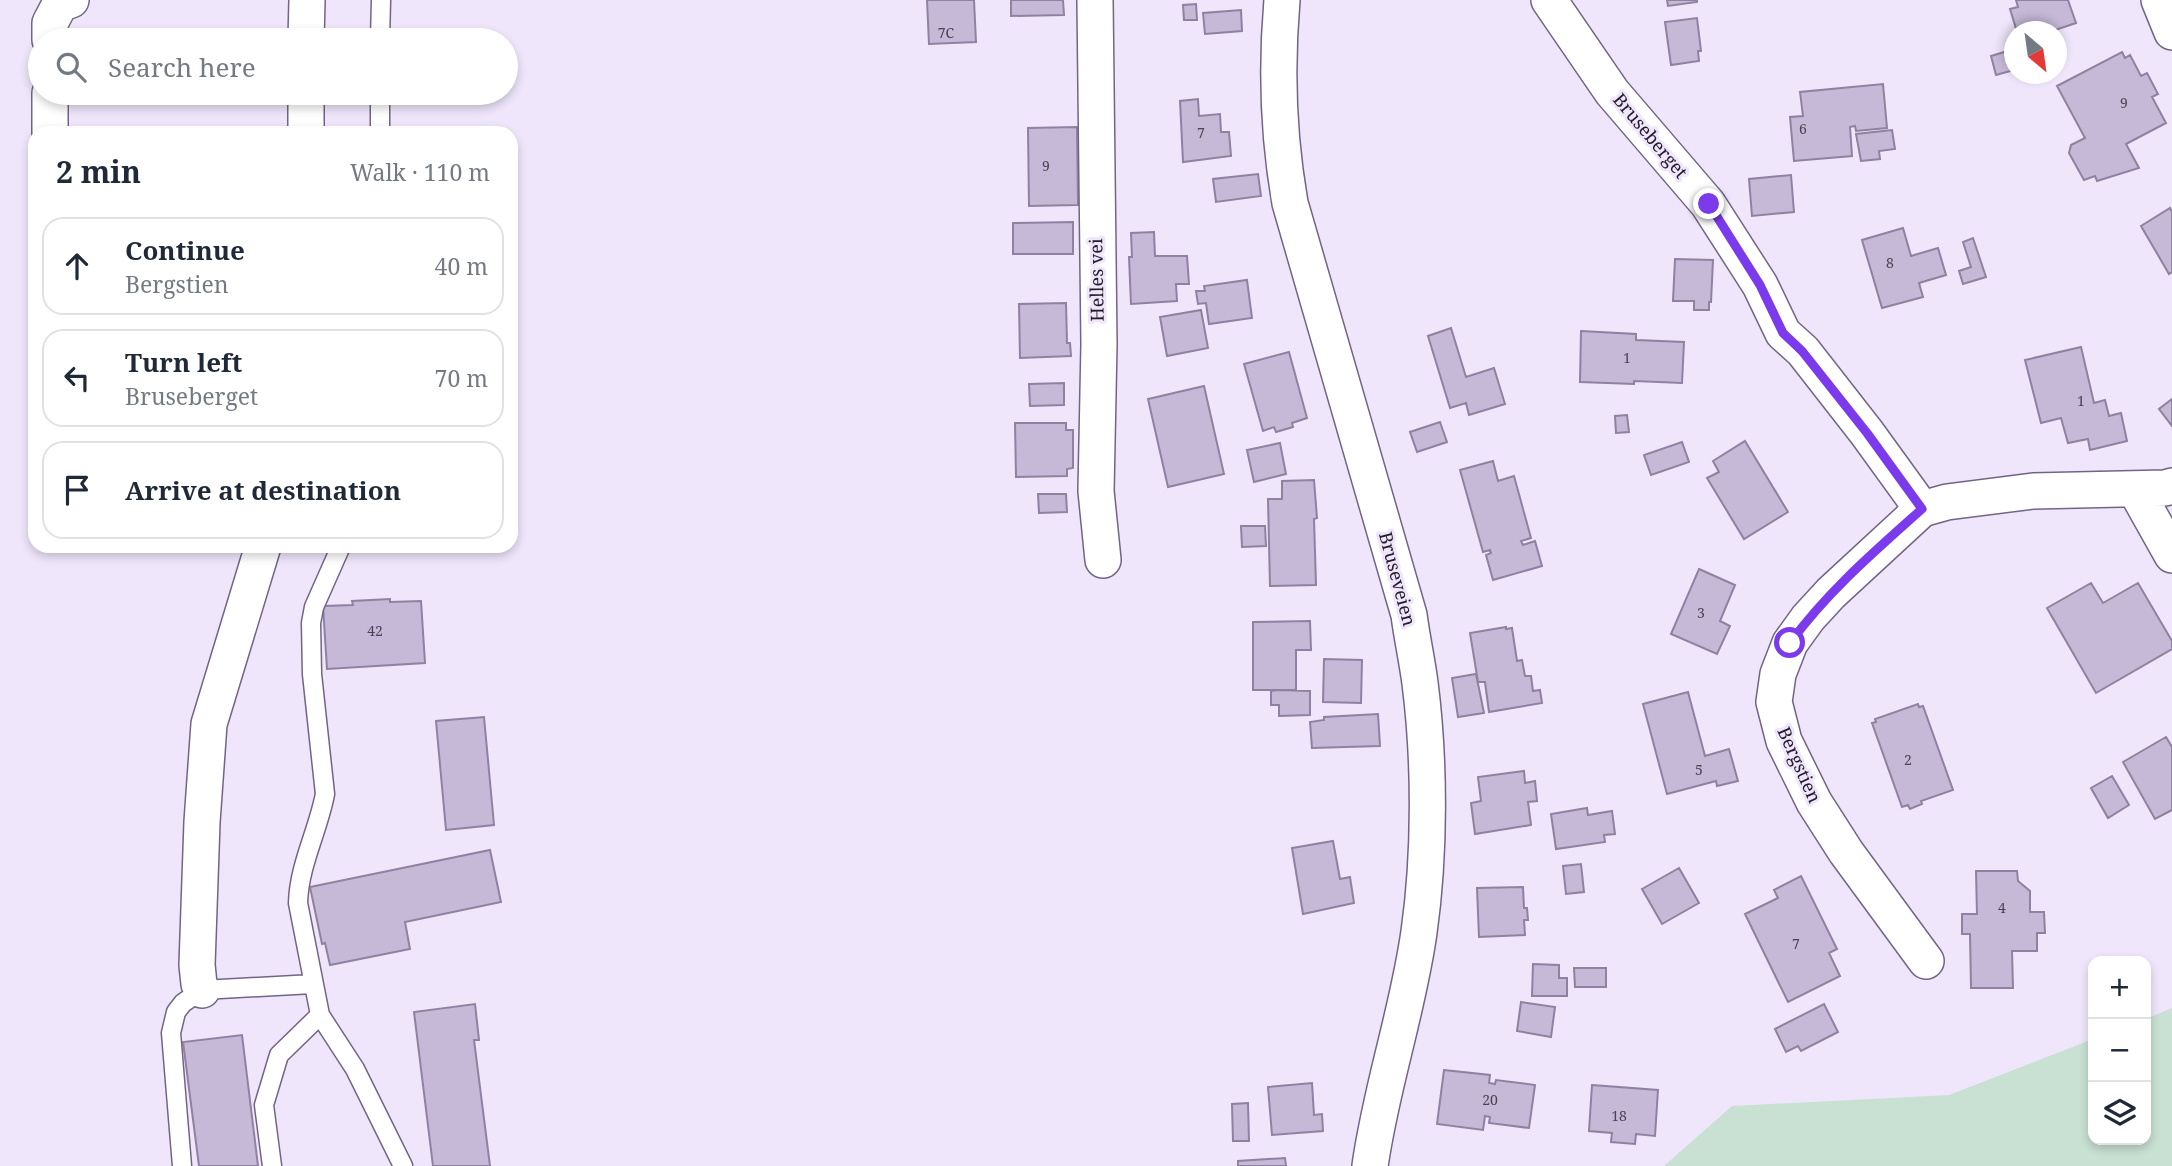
<!DOCTYPE html>
<meta charset="utf-8">
<style>
body{margin:0;font-family:"Noto Serif",serif;background:#f6f6f7;color:#1f2937}
.controls{position:absolute;right:21px;bottom:21px;display:grid;overflow:hidden;border-radius:14px;box-shadow:0 4px 10px #0003}
.controls button{width:63px;height:63px;display:grid;place-items:center;padding:0;border:0;border-bottom:2px solid #e0e1e3;background:#fff;color:#1f2937;font:35px sans-serif}
.compass{position:absolute;left:2004px;top:21px;width:63px;height:63px;border-radius:50%;background:#fff;box-shadow:0 4px 10px #0003;rotate:151deg}
.stop{position:absolute;width:21px;height:21px;margin:-16px;border:5px solid #7c3aed;border-radius:50%;background:#fff}
.stop.end{background:#7c3aed;border-color:#fff;box-shadow:0 2px 7px #0008}
.list{margin:0;padding:0;list-style:none}
h2{display:flex;justify-content:space-between;align-items:center;height:91px;margin:0;padding:0 28px;font-size:30px}
h2 small{font-size:23px;font-weight:400;color:#747a83}
.list li{display:grid;grid-template-columns:46px 1fr auto;gap:21px;align-items:center;box-sizing:border-box;height:98px;margin:0 14px 14px;padding:0 14px;border:2px solid #e0e1e3;border-radius:21px}
.list b{display:block;font-size:26px;white-space:nowrap}
.list p{margin:0;font-size:23px;white-space:nowrap;color:#747a83}
.list em{font-size:23px;font-style:normal;color:#747a83}
.icon{flex:none;width:38px;height:38px;fill:none;stroke:currentColor;stroke-width:2;stroke-linecap:round;stroke-linejoin:round}
.map{position:relative;flex:none;width:2172px;height:1166px;overflow:hidden}
.search{position:absolute;background:#fff;box-shadow:0 4px 10px #0003;left:28px;top:28px;width:490px;height:77px;display:flex;align-items:center;gap:18px;box-sizing:border-box;padding:0 24px;border-radius:38px;color:#747a83;font-size:26px}
.panel{position:absolute;background:#fff;box-shadow:0 4px 10px #0003;left:28px;top:126px;width:490px;height:427px;border-radius:21px}
.map>svg:first-child{display:block}
</style>
<div class="map">
<svg width="2172" height="1166" viewBox="0 0 2172 1166">
<rect width="100%" height="100%" fill="#efe6fb"/>
<!-- green -->
<path fill="#c8e1d2" d="M2172,1008V1166H1664L1732,1106L1949,1095L2093,1039V1140H2146V1019Z"/>
<!-- building -->
<path fill="#c6b9d7" stroke="#8f81a0" stroke-width="2" d="M927,0H974L976,42L929,44Z
M1011,0H1063L1064,15L1011,16Z
M1667,0H1697V2L1668,6Z
M2016,0H2068L2076,23L2049,32H2017L2010,9L2018,7Z
M1196,4L1197,20H1184L1183,5Z
M1241,10L1242,31L1205,34L1203,13Z
M1697,18L1701,51H1698L1699,61L1671,65L1665,22Z
M2014,49V70L1996,75L1991,56Z
M2122,52L2125,58L2130,55L2141,76L2147,73L2158,94L2152,97L2166,123L2126,144L2139,168L2097,181L2095,176L2084,180L2069,153L2071,145L2085,138L2057,86Z
M1883,84L1887,128L1856,131L1855,126L1850,127L1852,156L1794,161L1790,117L1803,116L1800,92Z
M1198,99L1199,116L1220,114L1221,132H1229L1231,156L1183,162L1180,101Z
M1077,127L1078,205L1029,206L1028,128Z
M1892,130L1895,149L1879,151L1880,159L1861,161L1856,134Z
M1258,174L1261,196L1216,202L1213,179Z
M1791,175L1794,212L1752,216L1749,179Z
M2170,208L2172,212V272L2169,274L2141,226Z
M1073,222V254H1013V223Z
M1903,228L1911,256L1938,248L1946,275L1919,283L1923,297L1882,308L1862,240Z
M1154,232L1155,256H1187L1189,284H1176L1177,301L1131,304L1129,257H1132L1131,233Z
M1973,238L1986,277L1963,284L1959,271L1971,267L1963,242Z
M1675,259L1713,260L1711,302H1709V310H1694V301H1673Z
M1247,280L1252,318L1209,324L1206,303L1198,304L1196,291H1205L1204,286Z
M1066,303L1067,343H1070L1071,356L1020,358L1019,304Z
M1201,310L1208,348L1167,356L1160,317Z
M1451,328L1466,377L1494,368L1505,404L1469,415L1466,403L1450,408L1428,336Z
M1581,331L1636,334V340L1684,342L1682,383L1634,381V384L1580,382Z
M2081,347L2094,403L2105,400L2109,416L2121,413L2127,441L2090,450L2088,439L2068,443L2061,418L2041,423L2025,360Z
M1289,352L1307,418L1292,423L1293,427L1276,432L1274,427L1263,431L1244,364Z
M1064,383V405L1030,406L1029,384Z
M1204,386L1224,474L1168,487L1148,399Z
M2172,399V426L2159,409Z
M1627,415L1629,432L1616,433L1615,416Z
M1440,422L1447,442L1417,452L1410,432Z
M1015,423H1066V430H1073V468L1067,469V476L1016,477Z
M1745,441L1788,512L1744,539L1707,478L1719,472L1713,461Z
M1682,442L1689,462L1651,475L1644,455Z
M1280,443L1286,474L1254,482L1247,450Z
M1493,461L1498,481L1514,476L1531,538L1521,541L1523,545L1535,541L1542,566L1493,580L1486,555L1491,553L1490,550L1483,552L1460,470Z
M1314,480L1317,518L1314,519L1316,585L1270,586L1268,499H1282V481Z
M1038,494H1066L1067,512L1039,513Z
M1241,526H1265L1266,546L1242,547Z
M1699,569L1735,585L1720,621L1730,626L1717,654L1671,634Z
M2091,583L2103,603L2138,583L2172,641V649L2096,693L2047,608Z
M390,599V602L421,601L425,663L327,669L323,606L353,605L352,601Z
M1310,621L1311,650H1296V690H1253V622Z
M1506,627V629L1512,628L1517,661L1522,660L1525,676H1531L1533,691L1540,690L1542,703L1489,712L1485,682H1478L1470,633Z
M1324,659L1362,660L1361,703L1323,702Z
M1476,674L1484,713L1458,717L1452,678Z
M1278,690L1310,691V715L1279,716V705H1271V691Z
M1688,692L1705,756L1729,749L1738,781L1717,786L1716,781L1667,794L1643,704Z
M1918,704L1919,707L1923,706L1953,790L1921,801L1922,804L1910,809L1908,805L1902,807L1872,723L1876,722L1875,719Z
M1378,714L1380,746L1312,748L1310,722L1324,720V717Z
M484,717L494,825L446,830L436,721Z
M2166,737L2172,747V810L2155,819L2123,762Z
M1524,771L1525,783L1535,781L1537,801L1528,802L1531,825L1475,834L1471,803L1481,801L1478,777Z
M2112,776L2129,805L2108,818L2091,788Z
M1587,808L1588,815L1612,811L1615,834L1604,835L1605,842L1556,849L1551,814Z
M1333,841L1340,879L1350,877L1354,903L1303,914L1292,848Z
M490,850L501,902L405,922L410,949L330,965L325,943L322,944L310,887Z
M1581,864L1584,892L1566,894L1563,866Z
M1679,868L1699,903L1662,924L1642,889Z
M1976,871H2017L2018,881L2030,891V912H2044L2045,933H2037V951H2012L2013,988H1971L1970,934H1962V914H1977Z
M1801,876L1837,949L1829,953L1840,976L1788,1002L1745,914L1778,898L1774,890Z
M1523,887L1524,908H1527L1528,920H1524L1525,935L1479,937L1477,888Z
M1533,964L1559,965V978H1567V996H1532Z
M1574,968H1606V987H1575Z
M1521,1002L1555,1007L1551,1037L1517,1031Z
M475,1004L479,1040H474L490,1166H433L414,1012Z
M1824,1004L1838,1032L1801,1051L1798,1046L1786,1052L1775,1029Z
M242,1035L258,1166H199L183,1042Z
M1444,1070L1490,1075L1489,1083L1495,1084L1496,1080L1535,1085L1529,1128L1489,1123L1490,1117L1485,1116L1483,1130L1437,1124Z
M1312,1083L1314,1115L1322,1114L1323,1131L1272,1135L1268,1087Z
M1592,1085L1658,1090L1655,1136L1636,1134L1635,1144L1611,1142L1612,1133L1589,1131Z
M1248,1103L1249,1141H1233L1232,1104Z
M1285,1158L1286,1166H1238V1161Z"/>
<g fill="none" stroke-linecap="round" stroke-linejoin="round">
<defs>
<path id="lane" d="M380,40L381,0
M380,133V93
M341,546L314,607L311,623L312,674L325,794C318,831 299,865 298,903L320,1015L355,1069L403,1166
M182,1166L171,1033L176,1012L183,1003L202,990L313,984
M272,1166L264,1105L279,1055L320,1015"/>
<path id="street" d="M1095,0L1099,344L1096,491L1103,560
M1282,0C1276,69 1278,135 1290,203L1409,615C1412,638 1417,660 1420,683C1430,761 1430,855 1419,932C1408,1011 1381,1087 1370,1166
M1549,0L1612,92L1708,204L1760,285L1783,333L1803,351L1867,433L1922,509
M2159,0L2172,32
M50,40V23L60,4L71,0
M306,40L307,0
M50,93V133
M306,133V93
M2135,489L2172,555
M1926,961L1846,852L1814,802L1784,741L1774,702L1778,674L1790,643L1808,618L1831,593L1922,509L1947,502L2033,491L2165,488L2172,486
M202,990L199,984L197,965L202,822L209,724L263,546"/>
</defs>
<!-- lane casing -->
<use href="#lane" stroke="#726583" stroke-width="21"/>
<!-- street casing -->
<use href="#street" stroke="#726583" stroke-width="38"/>
<!-- lane -->
<use href="#lane" stroke="#fff" stroke-width="18"/>
<!-- street -->
<use href="#street" stroke="#fff" stroke-width="35"/>
</g>
<g fill="none" stroke-linecap="round" stroke-linejoin="round">
<!-- route -->
<path stroke="#7c3aed" stroke-width="9" d="M1709,204L1760,285L1783,333L1802,351L1867,433L1922,509C1875,551 1827,592 1790,643"/>
</g>
<g text-anchor="middle" stroke-width="6" stroke-linejoin="round" paint-order="stroke">
<!-- number labels -->
<g font-size="14" fill="#4a4354">
<text x="946" y="38">7C</text>
<text x="2124" y="108">9</text>
<text x="1803" y="134">6</text>
<text x="1201" y="138">7</text>
<text x="1046" y="171">9</text>
<text x="1890" y="268">8</text>
<text x="1627" y="363">1</text>
<text x="2081" y="406">1</text>
<text x="1701" y="618">3</text>
<text x="375" y="636">42</text>
<text x="1908" y="765">2</text>
<text x="1699" y="775">5</text>
<text x="2002" y="913">4</text>
<text x="1796" y="949">7</text>
<text x="1490" y="1105">20</text>
<text x="1619" y="1121">18</text>
</g>
<!-- street labels -->
<g font-size="18" fill="#211c28" stroke="#efe6fb">
<text transform="translate(1650 136) rotate(50)" y="6">Bruseberget</text>
<text transform="translate(1097 280) rotate(-91)" y="6">Helles vei</text>
<text transform="translate(1397 579) rotate(75)" y="6">Bruseveien</text>
<text transform="translate(1799 765) rotate(66)" y="6">Bergstien</text>
</g>
</g>
</svg>
<div class="controls">
<button>+</button>
<button>−</button>
<button><svg class="icon" aria-label="layers" viewBox="0 0 24 24"><path d="M12 4l9 5-9 5-9-5zM3 14l9 5 9-5"/></svg></button>
</div>
<svg class="compass" viewBox="-18 -18 36 36"><path d="M0-13l5 13h-10z" fill="#e53935"/><path d="M0 13l5-13h-10z" fill="#747a83"/></svg>
<div class="stop" style="left:1790px;top:643px"></div>
<div class="stop end" style="left:1709px;top:204px"></div>
<div class="search"><svg class="icon" aria-label="search" viewBox="0 0 24 24"><circle cx="10" cy="10" r="6"/><path d="M15 15l6 6"/></svg>Search here</div>
<section class="panel">
<h2>2 min<small>Walk · 110 m</small></h2>
<ul class="list">
<li><svg class="icon" aria-label="ahead" viewBox="0 0 24 24"><path d="M12 20V5M6 11l6-6 6 6"/></svg><div><b>Continue</b><p>Bergstien</p></div><em>40 m</em></li>
<li><svg class="icon" aria-label="left" viewBox="0 0 24 24"><path d="M17 20v-9H6M10 6l-5 5 5 5"/></svg><div><b>Turn left</b><p>Bruseberget</p></div><em>70 m</em></li>
<li><svg class="icon" aria-label="arrive" viewBox="0 0 24 24"><path d="M6 21V4h12l-3 4 3 4H6"/></svg><div><b>Arrive at destination</b></div></li>
</ul>
</section>
</div>
